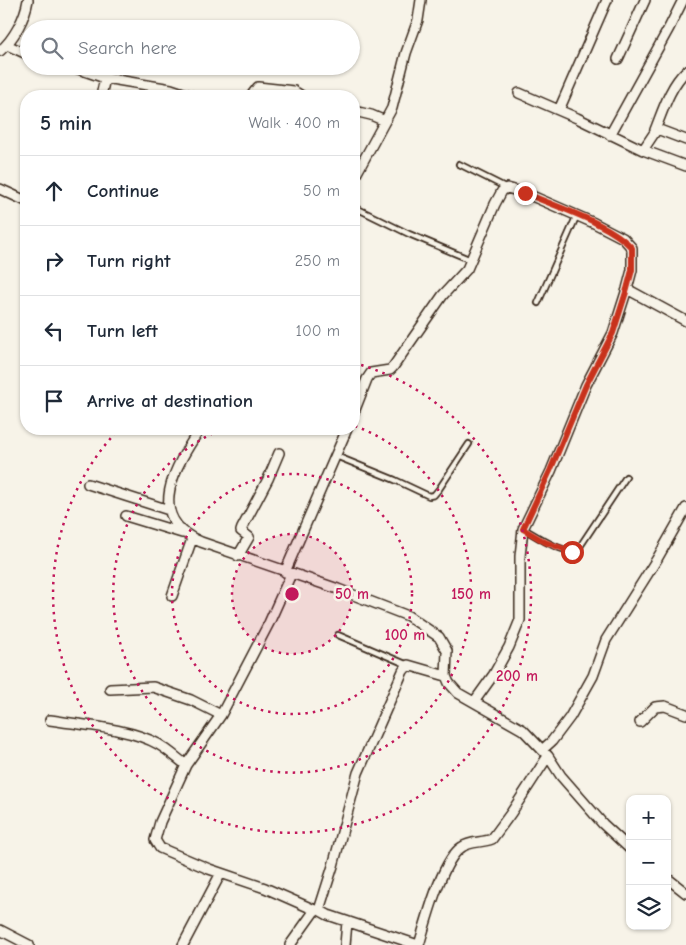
<!DOCTYPE html>
<meta charset="utf-8">
<style>
body{margin:0;font-family:"Comic Neue",sans-serif;background:#f2f2f3;color:#1f2937}
.controls{position:absolute;right:15px;bottom:15px;display:grid;overflow:hidden;border-radius:10px;box-shadow:0 1px 4px #0004}
.controls button{width:45px;height:45px;display:grid;place-items:center;padding:0;border:0;border-bottom:1px solid #e0e1e3;background:#fff;color:#1f2937;font:25px sans-serif}
.stop{position:absolute;width:15px;height:15px;margin:-11px;border:4px solid #c8321e;border-radius:50%;background:#fff}
.stop.end{background:#c8321e;border-color:#fff;box-shadow:0 1px 5px #0008}
.list{margin:0;padding:0;list-style:none}
h2{display:flex;justify-content:space-between;align-items:center;height:65px;margin:0;padding:0 20px;font-size:21px}
h2 small{font-size:16px;font-weight:400;color:#747a83}
.list li{display:grid;grid-template-columns:32px 1fr auto;gap:15px;align-items:center;box-sizing:border-box;height:70px;padding:0 20px;border-top:1px solid #e0e1e3}
.list b{display:block;font-size:19px;white-space:nowrap}
.list em{font-size:16px;font-style:normal;color:#747a83}
.icon{flex:none;width:28px;height:28px;fill:none;stroke:currentColor;stroke-width:2;stroke-linecap:round;stroke-linejoin:round}
.map{position:relative;flex:none;width:686px;height:945px;overflow:hidden}
.search{position:absolute;background:#fff;box-shadow:0 1px 4px #0004;left:20px;top:20px;width:340px;height:55px;display:flex;align-items:center;gap:12px;box-sizing:border-box;padding:0 18px;border-radius:28px;color:#747a83;font-size:19px}
.panel{position:absolute;background:#fff;box-shadow:0 1px 4px #0004;left:20px;top:90px;width:340px;height:345px;border-radius:20px}
.map>svg:first-child{display:block}
</style>
<div class="map">
<svg width="686" height="945" viewBox="0 0 686 945">
<rect width="100%" height="100%" fill="#f7f3e8"/>
<filter id="ink" filterUnits="userSpaceOnUse"><feTurbulence type="fractalNoise" baseFrequency=".02" numOctaves="2"/><feDisplacementMap in="SourceGraphic" scale="10" xChannelSelector="R" yChannelSelector="G"/><feConvolveMatrix kernelMatrix="1 2 1 2 8 2 1 2 1" color-interpolation-filters="sRGB"/></filter>
<g filter="url(#ink)">
<g fill="none" stroke-linecap="round" stroke-linejoin="round">
<defs>
<path id="lane" d="M459,164L507,188
M354,207L409,234L471,260
M538,303L577,215
M336,456L395,480L429,496L434,495L439,489L469,444
M524,529C538,537 561,553 577,551L626,477
M338,635L408,665"/>
<path id="street" d="M7,45L29,55
M0,51C14,39 25,18 28,0
M618,59L645,0
M70,66L105,78L171,89L192,96
M519,93L577,118L643,150L686,166
M101,96L105,78
M251,96L258,87L294,91L302,96
M559,110L607,0
M354,111L371,115L385,121
M655,130C663,110 670,86 686,71
M610,135L669,28L683,0
M643,150L657,129L686,140
M354,178L392,108L406,53L418,20L421,0
M0,189L26,201
M627,289L686,321
M354,412L367,379L371,373L390,370L393,367L443,295L467,269L495,204L502,191L507,188L525,193L594,223L623,238L632,248V270L627,289L613,333L586,385L551,471L523,529L520,556V620L509,647L494,674L474,702
M200,429C176,465 143,518 201,542L338,589L408,616L439,637L447,651L446,676L449,683L458,693L523,730L548,756L561,776L603,824L630,849
M88,484L169,510
M126,516L182,533
M238,556L249,537L241,531L242,528L268,479L279,453
M285,572L347,429
M291,574L269,623L221,715L186,765L160,822L155,840L160,848L209,869L265,888L315,910H319L328,915L418,945
M172,596L192,539
M110,689L153,687L191,700L221,715
M50,720C81,725 130,728 158,744C168,750 177,758 186,765
M640,722L655,707L665,706L686,714
M542,750L552,741L570,717L593,676L606,640L657,559L686,508
M667,878L686,893
M319,910L333,866L358,773L403,671L408,665L446,676
M0,930L29,945
M183,945L221,873
M290,945L315,910
M345,945L347,922
M419,945C426,922 442,859 462,847C470,841 482,843 492,839L511,813L548,756"/>
</defs>
<!-- lane casing -->
<use href="#lane" stroke="#3b2a1e" stroke-width="8"/>
<!-- street casing -->
<use href="#street" stroke="#3b2a1e" stroke-width="12"/>
<!-- lane -->
<use href="#lane" stroke="#f7f3e8" stroke-width="4.5"/>
<!-- street -->
<use href="#street" stroke="#f7f3e8" stroke-width="9"/>
</g>
</g>
<g fill="none" stroke-linecap="round" stroke-linejoin="round" filter="url(#ink)">
<!-- route -->
<path stroke="#c8321e" stroke-width="6" d="M525,193C556,207 610,223 632,248V270L627,289L613,333L586,385L550,471L523,529L545,542L572,552"/>
</g>
<!-- distance rings -->
<circle cx="292" cy="594" r="60" fill="#c2185b" fill-opacity=".12"/>
<g fill="none" stroke="#c2185b" stroke-width="2.5" stroke-dasharray="2.5 5">
<circle cx="292" cy="594" r="60"/>
<circle cx="292" cy="594" r="120"/>
<path d="M355 426A179 179 0 1 1 222 429"/>
<path d="M354 363A239 239 0 1 1 119 429"/>
</g>
<circle cx="292" cy="594" r="8" fill="#c2185b" stroke="#f7f3e8" stroke-width="2.5"/>
<g font-size="15" text-anchor="middle" font-weight="bold" fill="#c2185b" stroke="#f7f3e8" stroke-width="5" stroke-linejoin="round" paint-order="stroke">
<text x="352" y="599">50 m</text>
<text x="471" y="599">150 m</text>
<text x="405" y="640">100 m</text>
<text x="517" y="681">200 m</text>
</g>
</svg>
<div class="controls">
<button>+</button>
<button>−</button>
<button><svg class="icon" aria-label="layers" viewBox="0 0 24 24"><path d="M12 4l9 5-9 5-9-5zM3 14l9 5 9-5"/></svg></button>
</div>
<div class="stop" style="left:572px;top:552px"></div>
<div class="stop end" style="left:525px;top:193px"></div>
<div class="search"><svg class="icon" aria-label="search" viewBox="0 0 24 24"><circle cx="10" cy="10" r="6"/><path d="M15 15l6 6"/></svg>Search here</div>
<section class="panel">
<h2>5 min<small>Walk · 400 m</small></h2>
<ul class="list">
<li><svg class="icon" aria-label="ahead" viewBox="0 0 24 24"><path d="M12 20V5M6 11l6-6 6 6"/></svg><div><b>Continue</b></div><em>50 m</em></li>
<li><svg class="icon" aria-label="right" viewBox="0 0 24 24"><path d="M7 20v-9h11M14 6l5 5-5 5"/></svg><div><b>Turn right</b></div><em>250 m</em></li>
<li><svg class="icon" aria-label="left" viewBox="0 0 24 24"><path d="M17 20v-9H6M10 6l-5 5 5 5"/></svg><div><b>Turn left</b></div><em>100 m</em></li>
<li><svg class="icon" aria-label="arrive" viewBox="0 0 24 24"><path d="M6 21V4h12l-3 4 3 4H6"/></svg><div><b>Arrive at destination</b></div></li>
</ul>
</section>
</div>
